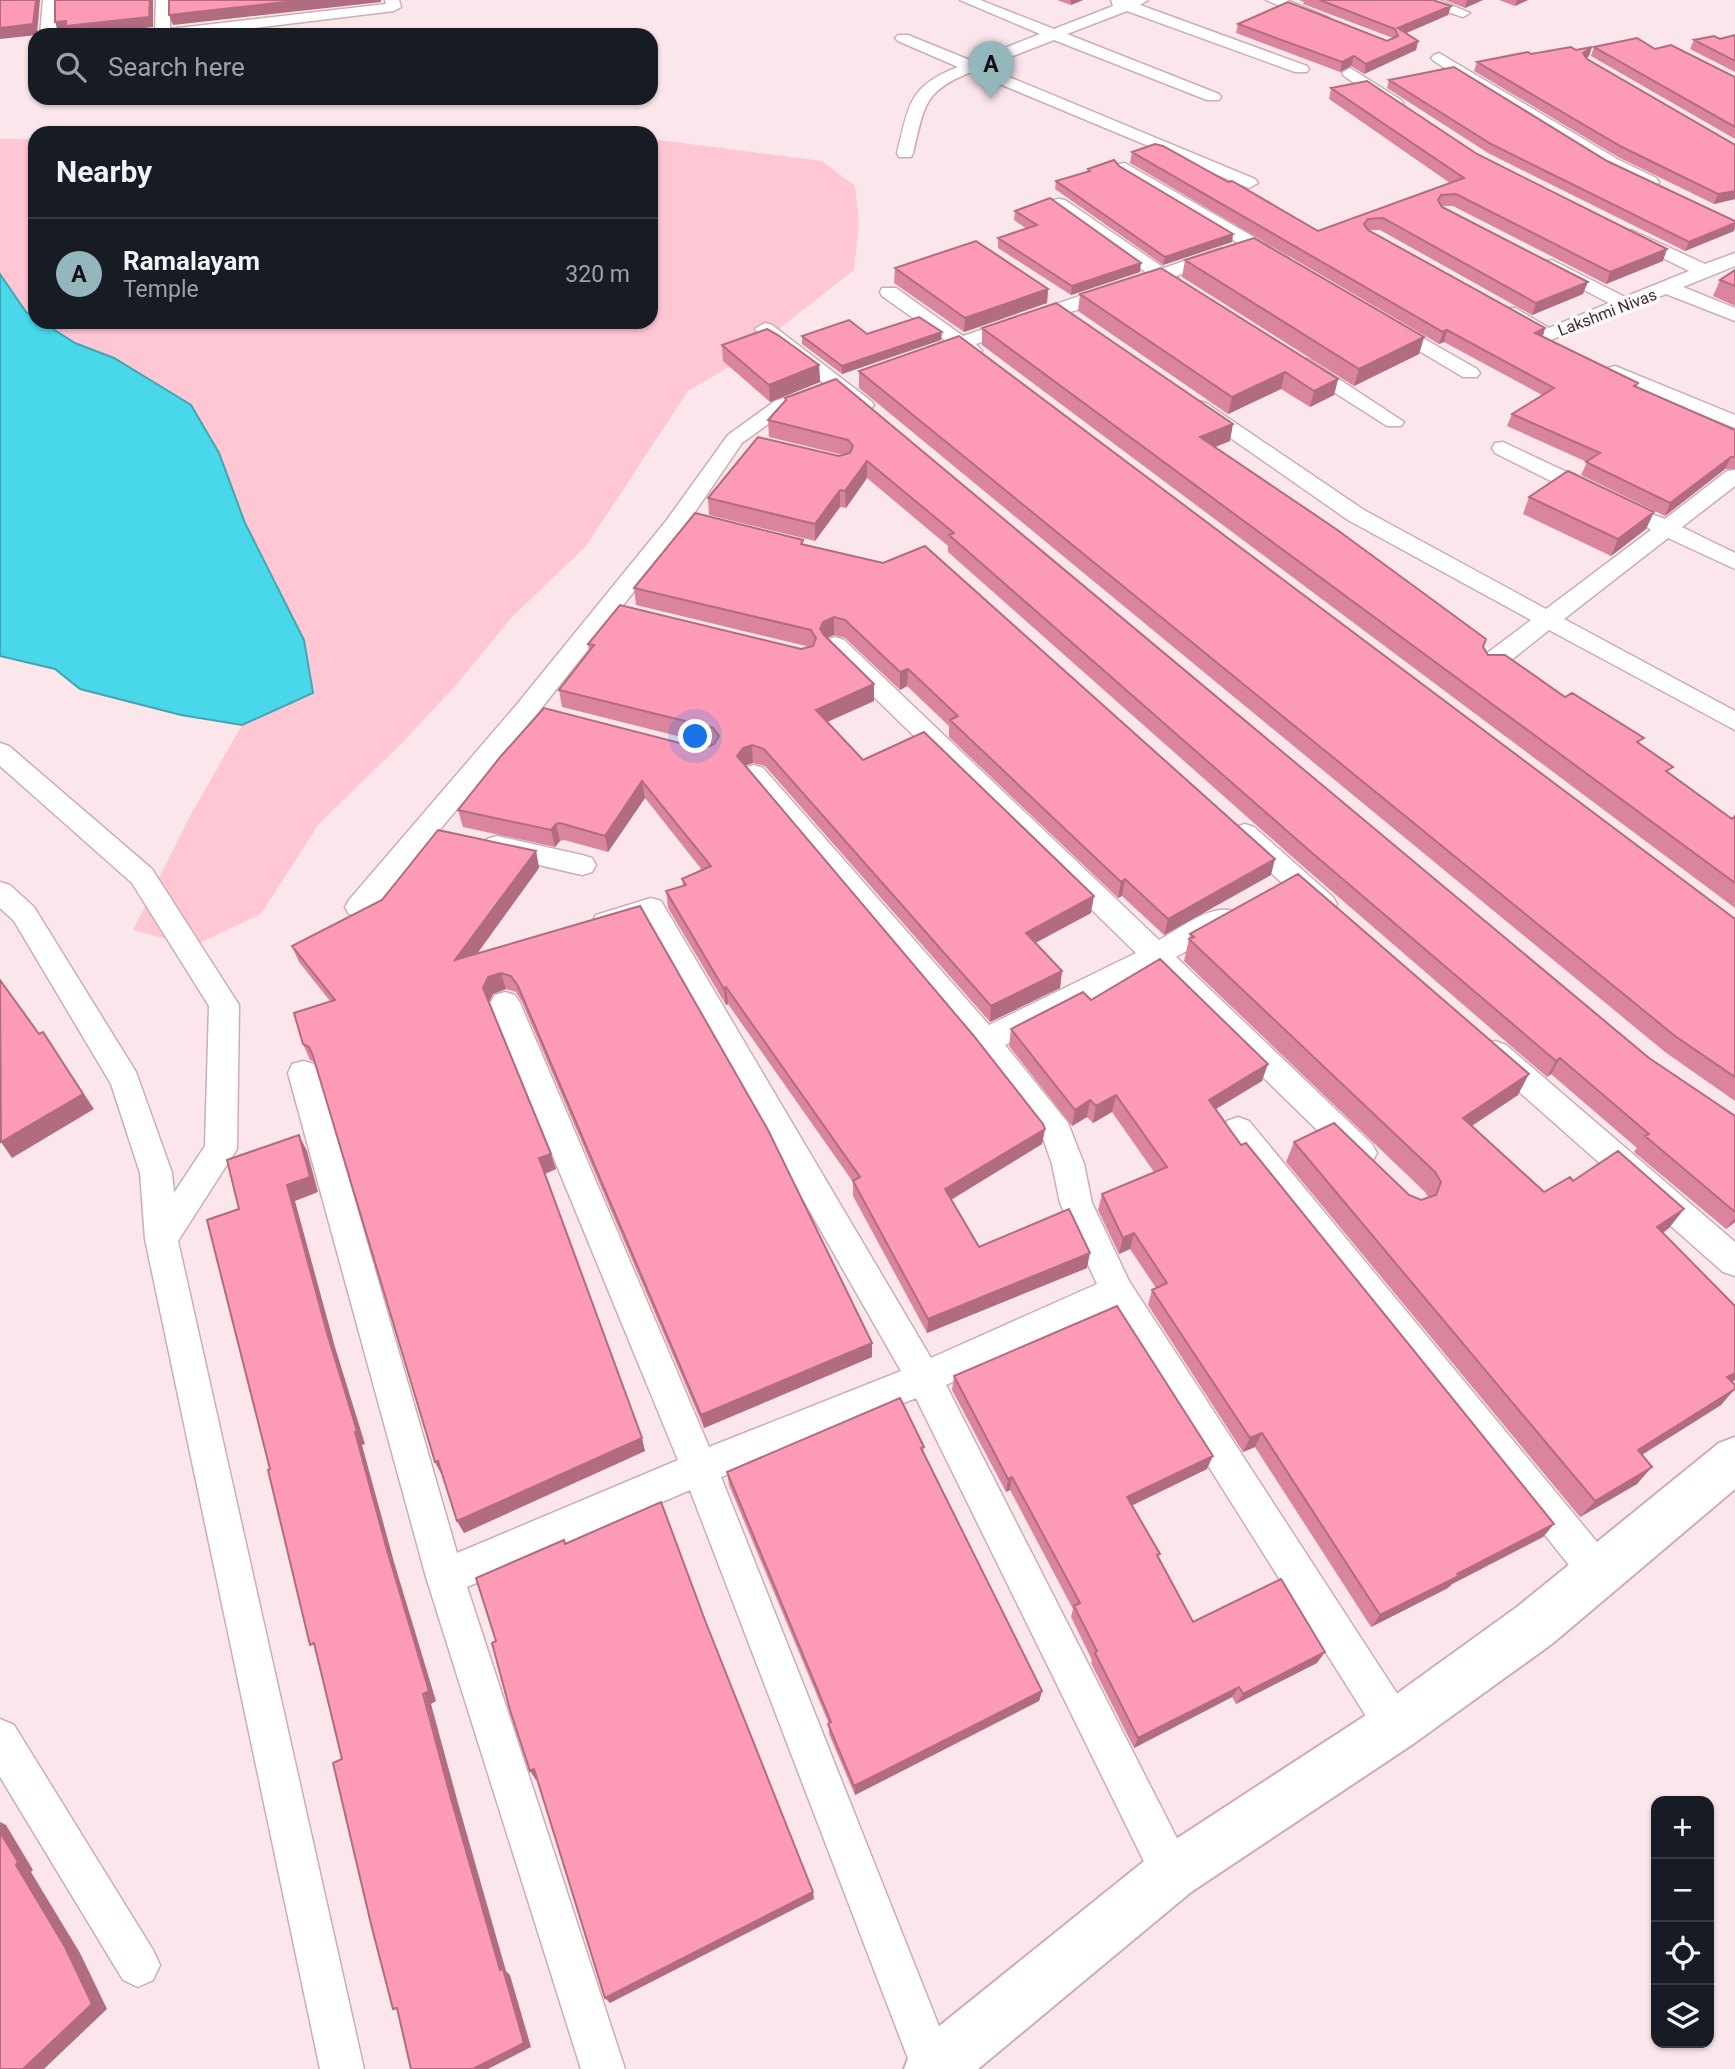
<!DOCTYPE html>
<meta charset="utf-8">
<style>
body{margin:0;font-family:Roboto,sans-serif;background:#242831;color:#f1f3f6}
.controls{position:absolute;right:21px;bottom:21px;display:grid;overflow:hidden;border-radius:14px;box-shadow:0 2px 5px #0004}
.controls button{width:63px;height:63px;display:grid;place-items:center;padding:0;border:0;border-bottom:2px solid #363941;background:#171b24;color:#f1f3f6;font:35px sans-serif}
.you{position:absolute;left:696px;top:737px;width:24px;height:24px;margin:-18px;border:5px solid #fff;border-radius:50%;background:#1a73e8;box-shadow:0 0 0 10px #1a73e833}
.badge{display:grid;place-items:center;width:46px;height:46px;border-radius:50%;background:#94b7bd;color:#111;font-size:23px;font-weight:700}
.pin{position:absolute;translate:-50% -58px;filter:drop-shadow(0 2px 4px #0008)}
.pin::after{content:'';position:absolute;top:37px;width:24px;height:21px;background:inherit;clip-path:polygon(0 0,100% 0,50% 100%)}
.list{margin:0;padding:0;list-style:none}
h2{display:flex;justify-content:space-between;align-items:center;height:91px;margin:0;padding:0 28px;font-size:30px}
h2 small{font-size:23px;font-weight:400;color:#9ea1a6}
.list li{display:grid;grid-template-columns:46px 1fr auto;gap:21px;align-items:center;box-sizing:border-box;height:112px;padding:0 28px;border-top:2px solid #363941}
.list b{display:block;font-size:26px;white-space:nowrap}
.list p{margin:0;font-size:23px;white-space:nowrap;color:#9ea1a6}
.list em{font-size:23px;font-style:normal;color:#9ea1a6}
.icon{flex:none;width:38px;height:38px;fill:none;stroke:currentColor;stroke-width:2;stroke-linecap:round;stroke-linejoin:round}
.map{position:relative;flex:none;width:1735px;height:2069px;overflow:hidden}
.search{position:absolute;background:#171b24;box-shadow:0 2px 5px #0004;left:28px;top:28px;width:630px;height:77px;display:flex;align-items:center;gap:18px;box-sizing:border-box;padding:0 24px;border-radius:21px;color:#9ea1a6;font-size:26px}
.panel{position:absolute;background:#171b24;box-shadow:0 2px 5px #0004;left:28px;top:126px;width:630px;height:203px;border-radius:21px}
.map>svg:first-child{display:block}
</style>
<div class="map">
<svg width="1735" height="2069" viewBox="0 0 1735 2069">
<rect width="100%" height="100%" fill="#fbe7eb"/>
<!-- green -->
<path fill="#ffc6d4" d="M459,127L594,129L616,133H274Z
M0,139H35V317L26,312L0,274Z
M651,139L822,161L855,186L859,224L854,270L734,364L688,391L586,546L512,617L457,684L403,742L318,825L261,914L193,946L133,930L190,816L242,725L313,693L219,453L114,358L75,343L42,322H651Z"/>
<!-- water -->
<path fill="#48d8ea" stroke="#44a5b2" stroke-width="2" d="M0,274L26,312L35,317V322H42L75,343L114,358L191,405L219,453L245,523L304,640L313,693L242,725L181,715L80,689L55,669L0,656Z"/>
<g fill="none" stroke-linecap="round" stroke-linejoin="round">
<defs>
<path id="minor" d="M43,0H57L56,35H40Z
M156,0H170V29L386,4L385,0H399L401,7L394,11L197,35H151L155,32Z
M960,0H980L1054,29L1113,6L1111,0H1148L1140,5L1307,66L1309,69L1307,72H1295L1127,11L1067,34L1219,94L1221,97L1219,100H1207L1054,40L985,67L1255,179L1258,183L1249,188L971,72C922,92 925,106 913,153L911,157H899L897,153C909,106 908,86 958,67L898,41L895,38L898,35H908L972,61L1040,34Z
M1266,0H1287L1329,18L1322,22L1317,21Z
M1417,0H1439L1470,13L1463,17L1419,3Z
M1439,53L1617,159L1656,178L1659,182L1656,186C1631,192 1465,81 1434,61L1431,58L1434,55Z
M1350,68L1401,100L1403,103L1401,106H1389L1344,76L1342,73Z
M1125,163L1287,256L1289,260L1280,266L1273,264L1119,172L1116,168L1119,164Z
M1059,199L1065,200L1164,268L1222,248L1231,254L1229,258L1176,276L1181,282L1179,286L1172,288L1159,282L976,344L982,351L979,355L972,357L958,350L928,360L921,358L918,354L921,350L946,341L882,296L880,292L882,288H896L963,336L1147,273L1053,208L1050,204L1053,200Z
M1631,230L1705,264L1735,253V266L1683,287L1735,308V321L1666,294L1548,341L1501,316L1498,312L1501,308H1515L1549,328L1609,303L1545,270L1543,266L1545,262L1552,260L1625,297L1689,271L1625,239L1622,235Z
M1386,317L1477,369L1480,373L1477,377H1463L1379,327L1376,323L1379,319Z
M765,323L772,325L871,401L874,405L871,409H857L758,333L755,329Z
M1303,358L1310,360L1404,422L1401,426H1387L1296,368L1293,364L1296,360Z
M1615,366L1735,415V428L1608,376L1605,372L1608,368Z
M818,387L825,389L828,393L825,397L789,409L742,443L682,531L536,715L369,914L359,917L349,914L345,907L349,900L518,703L666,521L728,435L775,401Z
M1199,401L1206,403L1364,510L1546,609L1651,530L1640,521L1643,516L1651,514L1665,519L1727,471L1735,470V486L1682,527L1735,553V569L1668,538L1564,619L1735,711V730L1549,630L1500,669L1491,671L1482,669L1479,663L1482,657L1531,620L1348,520L1192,411L1189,407L1192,403Z
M1503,442L1605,490L1608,495L1605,500H1589L1495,453L1492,448L1495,443Z
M835,637L844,640L1159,940C1179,929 1210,904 1233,911L1237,918L1233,925L1176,957L1372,1144L1377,1153L1372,1162L1361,1166L1350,1162L1153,970L1005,1045L1068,1123L1084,1164L1092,1203L1129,1281L1409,1712L1415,1726L1409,1740L1395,1746L1381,1740L1110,1310L946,1385L1187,1858L1193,1873L1187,1888L1172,1894L1157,1888L916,1398L721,1477L956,2069H912L690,1490L467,1587L625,2069H581L426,1577L288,1073L292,1064L303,1061L314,1064L318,1073L457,1553L678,1460L490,1003L495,995L505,992L515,995L520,1003L709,1447L901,1371L644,921L606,932L596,929L592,922L596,915L651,898L661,901L931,1358L1097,1284L1060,1203L1052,1164L1043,1138L974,1049L741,774L745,768L754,765L763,768L989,1025L1136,953L826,650L823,645L826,640Z
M0,743L9,746L152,869L239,1005L237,1149L178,1241L364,2069H320L145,1239L140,1173L111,1084L14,921L0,908V882L10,885L34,907L136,1072L172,1173L174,1193L205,1146L209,1006L132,883L0,766Z
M1245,824L1254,827L1333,897L1337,904L1333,911L1323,914L1313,911L1236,841L1232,834L1236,827Z
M497,836L582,855L592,858L596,865L592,872L582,875L487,853L483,846L487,839Z
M1495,1041L1506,1045L1735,1242V1276L1723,1272L1484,1061L1480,1053L1484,1045Z
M1238,1117L1249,1121L1611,1559L1617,1572L1611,1585L1598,1591L1585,1585L1227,1139L1222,1130L1227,1121Z
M0,1719L14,1725L153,1950L160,1965L153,1980L138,1987L123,1980L0,1777Z"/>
<path id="tertiary" d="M1735,1437V1489L1553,1643L1413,1744L1191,1892L978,2069H904L912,2048L1153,1854L1377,1708L1517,1607L1719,1443Z"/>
</defs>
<!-- minor casing -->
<use href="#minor" stroke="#cdadb5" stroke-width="3"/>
<!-- tertiary casing -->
<use href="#tertiary" stroke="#cdadb5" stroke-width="4"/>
<!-- minor -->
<use href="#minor" fill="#fff" fill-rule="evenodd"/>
<!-- tertiary -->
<use href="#tertiary" fill="#fff" fill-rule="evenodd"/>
</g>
<!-- wall -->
<path fill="#da859d" d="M1057,0H1083L1071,5Z
M1299,0H1433L1451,6L1448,15L1406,33L1418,41L1416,50L1364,74L1351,66L1340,72L1236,33L1238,24L1387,41L1393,38L1303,4L1304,2Z
M1445,0H1483L1465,8Z
M1499,0H1528L1515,6Z
M1735,35V72L1690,49L1694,40L1720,39Z
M1594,47L1655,49L1735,77V139L1591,56Z
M1576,50L1589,56L1586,58L1735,199L1714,204L1618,157L1474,71L1477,62L1531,54Z
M1389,80L1607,161L1735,221V228L1734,231L1685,251L1488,153L1387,88Z
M1331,88L1477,154L1663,261L1606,284L1453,206H1442L1583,294L1532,315L1380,230H1369L1545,328L1543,337L1638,383L1637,387L1735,430V469H1725L1665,516L1581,475L1587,462L1507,426L1512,414L1542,395L1444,342L1439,344L1130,163L1132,152L1228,182L1318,231L1450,183L1329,99Z
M1119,166L1233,234L1232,242L1163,265L1055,189L1056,181L1087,172L1088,169Z
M1015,211L1140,272L1071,295L998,248V238L1027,229L1014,220Z
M1185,260L1424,337L1419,354L1354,386L1182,277Z
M895,268L1048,289L1047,303L964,332L894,283Z
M1735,270V306L1713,296L1720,280Z
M1080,294L1338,379L1334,395L1310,407L1281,389L1228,414L1078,311Z
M982,328L1230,441L1215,447L1483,647L1488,655L1565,697L1641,744L1669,774L1732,819L1735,816V908L982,345Z
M942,332L941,340L842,374L802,344V336Z
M722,345L819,365L820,382L770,402L723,361Z
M859,371L1735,919V1101L1665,1052L859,388Z
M836,379L1649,1058L1735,1116V1222L1726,1229L1634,1152L1637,1148L1551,1074L1547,1077L1306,869L948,552V546L867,478L846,508L840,507L815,541L709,515L708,498L843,455L769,437L768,420L785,401V398Z
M1529,497L1654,512L1646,529L1611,556L1523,514Z
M803,540V544L1271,875L1164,935L1122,896L1118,898L949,737V726L907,686L900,690L845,638L834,635L827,638L874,701L827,722L863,760L1091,913L1035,943L1062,971L1060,988L990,1022L765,766L753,763L745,765L1045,1129L1042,1144L951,1200L979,1247L1087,1268L927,1333L853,1196V1182L728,1004L726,1005L668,908L666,891L683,886L682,879L702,870L645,798L608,852L564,840L560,841L555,847L463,827L458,810L713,745L562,707L559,690L589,651L588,644L801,649L810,647L636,605L634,588Z
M536,851L539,868L477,954L640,906L872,1343V1357L704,1428L522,1002L516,992L506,989L493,994L489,1002L556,1169L545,1174L645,1451L464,1533L443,1475H442L435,1462L315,1062L310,1060L303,1044L330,1001L299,962L292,946Z
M1190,934L1518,1095L1472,1126L1544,1192L1573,1181L1684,1209L1669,1228L1663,1233L1735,1306V1380L1732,1382L1721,1405L1642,1455L1637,1484L1580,1517L1286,1162L1294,1142L1421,1200L1428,1197L1425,1192L1184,961Z
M1091,1000L1262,1081L1216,1109L1241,1145L1554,1524L1543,1537L1452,1584L1448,1588L1371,1627L1255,1447L1243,1452L1148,1305L1152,1290L1156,1288L1130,1249L1119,1254L1098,1210L1102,1194L1154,1172L1112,1112L1093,1123L1087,1117L1072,1126L1009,1046L1011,1029Z
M954,1376L1207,1469L1132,1505L1160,1554L1158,1557L1193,1622L1317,1663L1236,1704L1232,1697L1134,1748L1091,1663L1092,1660L1071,1617L1073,1609L1010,1490L1006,1492L952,1390Z
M924,1447L923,1452L1042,1691L1039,1701L855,1795L829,1734V1724L729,1485L727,1472Z"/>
<!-- shaded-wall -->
<path fill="#b16c7f" d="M36,0H40L37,35L0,39V28Z
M150,0H153V27L85,35H69L68,32L59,33L55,22Z
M302,0H381V2L173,25L169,15Z
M1071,0H1083L1071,5Z
M1467,0H1483L1465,8Z
M1517,0H1528L1515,6Z
M1451,6L1448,15L1397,37L1398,28Z
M1418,41L1416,50L1364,74L1366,64Z
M1592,47L1589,56L1580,62L1583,53Z
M1354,56L1351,66L1340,72L1342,62Z
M1735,191V199L1714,204L1718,194Z
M1735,223L1734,231L1685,251L1689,242Z
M1233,234L1232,242L1163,265L1165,257Z
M1667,249L1663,261L1606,284L1610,272Z
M1141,263L1140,272L1071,295L1072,286Z
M1588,282L1583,294L1532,315L1536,303Z
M1048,289L1047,303L964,332L965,318Z
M1545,328L1541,340L1535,333Z
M1447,330L1444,342L1439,344L1443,332Z
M942,332L941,340L842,374V366Z
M1424,337L1419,354L1354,386L1359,369Z
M819,365L820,382L770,402L769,385Z
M1285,372L1281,389L1228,414L1232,397Z
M1338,379L1334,395L1310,407L1314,391Z
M1233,424L1230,441L1197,454L1200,437Z
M1731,457L1725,469L1665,516L1670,503Z
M867,461V478L846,508L845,491Z
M840,490V507L815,541V524Z
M1654,512L1646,529L1611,556L1618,539Z
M834,617V635L824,639L820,629L823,622Z
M908,669L907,686L900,690V672Z
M874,684V701L816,727V710Z
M752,745L753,763L744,766L737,756L743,748Z
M642,781L645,798L608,852L605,836Z
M556,824L560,841L555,847L551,830Z
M536,851L539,868L460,977L455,960Z
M1275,859L1271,875L1164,935L1168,919Z
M1125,879L1122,896L1118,898L1121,882Z
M1094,896L1091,913L1024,949L1026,933Z
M1062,971L1060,988L990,1022L991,1006Z
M501,973L506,989L493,994L488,1004L483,988L488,977Z
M726,987L728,1004L726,1005L724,989Z
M43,1032L94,1109L12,1158L1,1142Z
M1560,1058L1551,1074L1547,1077L1556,1061Z
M1268,1064L1262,1081L1204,1116L1209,1100Z
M1529,1074L1518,1095L1453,1138L1463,1118Z
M1116,1095L1112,1112L1093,1123L1096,1106Z
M1090,1100L1087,1117L1072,1126L1075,1110Z
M1045,1129L1042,1144L944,1204L945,1189Z
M299,1135L307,1151L318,1192L295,1201L335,1347L365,1444L362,1445L394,1562L436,1701L431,1704L458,1803L506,1971L510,1975L531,2047L488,2069H473L500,1970L450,1795L387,1550L287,1185Z
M551,1154L556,1169L544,1174L539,1158Z
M1684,1209L1669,1228L1643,1246L1657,1227Z
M1735,1218V1222L1726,1229Z
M1134,1233L1130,1249L1119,1254L1123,1238Z
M1090,1253L1087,1268L927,1333L928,1319Z
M872,1343V1357L704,1428L701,1415Z
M1735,1373V1380L1711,1395L1727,1377Z
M1735,1389L1721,1405L1622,1467L1638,1450Z
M1262,1433L1255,1447L1243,1452L1250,1438Z
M642,1438L645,1451L464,1533L457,1521Z
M1213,1456L1207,1469L1123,1510L1127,1497Z
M438,1461L445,1474L442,1475L435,1462Z
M1652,1467L1637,1484L1580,1517L1595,1501Z
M1012,1477L1010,1490L1006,1492L1008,1479Z
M1554,1524L1543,1537L1452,1584L1448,1588L1371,1627L1380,1615Z
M1325,1652L1317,1663L1236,1704L1243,1694Z
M1239,1687L1232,1697L1134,1748L1138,1738Z
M1042,1691L1039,1701L855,1795L854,1786Z
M534,1769L540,1778L536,1780L530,1771Z
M0,1822L6,1825L33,1870L31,1872L80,1953L107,2009L44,2069H23L16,1865L0,1832Z
M813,1892L814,1899L610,2003L605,1998Z"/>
<!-- building -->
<path fill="#fd9bb6" stroke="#b16c7f" stroke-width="2" d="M0,0H36L33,24L0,28Z
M55,0H150L149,17L66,26V21L55,22Z
M169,0H302L169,15Z
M1320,0H1433L1451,6L1398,28L1418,41L1366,64L1354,56L1342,62L1238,24L1288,2L1387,41L1398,36L1395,29Z
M1735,35V61L1694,40L1714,36L1720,39Z
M1637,38L1655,49L1671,45L1735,77V127L1594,47Z
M1571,47L1576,50L1592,47L1583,53L1587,59L1735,145V191L1718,194L1622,147L1477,62L1528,52L1531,54Z
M1454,67L1607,161L1735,221V223L1689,242L1491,144L1389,80Z
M1367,81L1477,154L1667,249L1610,272L1456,194L1441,195L1438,200L1442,207L1588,282L1536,303L1383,218L1368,219L1364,224L1368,230L1545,328L1535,333L1638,383L1634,386L1735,430V457H1731L1670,503L1586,462L1600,453L1512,414L1554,388L1447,330L1443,332L1132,152L1155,144L1163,146L1228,182L1232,181L1318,231L1464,178L1331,88Z
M1114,160L1119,166L1233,234L1165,257L1056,181L1090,171L1088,169Z
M1050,198L1141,263L1072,286L998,238L1037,225L1015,211Z
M1254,238L1424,337L1359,369L1185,260Z
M976,241L1048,289L965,318L895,268Z
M1161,268L1338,379L1314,391L1285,372L1232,397L1080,294Z
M1735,270V286L1720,280Z
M1056,303L1233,424L1200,437L1336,529L1486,639L1483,647L1488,655H1505L1565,697L1572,693L1644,738L1637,742L1673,767L1666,771L1732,819L1735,816V883L982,328Z
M919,317L942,332L842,366L802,336L849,320L867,334Z
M767,329L778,335L819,365L769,385L722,345Z
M959,336L1735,919V1077L1675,1036L859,371Z
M836,379L1649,1058L1735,1116V1212L1645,1136L1649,1134L1581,1076L1560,1058L1556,1061L1311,852L949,535L954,533L867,461L845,491L840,490L815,524L708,498L758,437L839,456L850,453L853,446L848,440L768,420L786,400L785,398Z
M1568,471L1654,512L1618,539L1529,497Z
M695,513L803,540L801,544L883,563L925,546L1275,859L1168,919L1125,879L1121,882L950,720L958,716L908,669L900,672L845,620L834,617L823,622L820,629L824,635L874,684L816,710L863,760L924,732L1094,896L1026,933L1062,971L991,1006L764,749L752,745L743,748L737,756L973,1035L1043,1124L1045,1129L945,1189L979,1247L1069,1209L1090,1253L928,1319L853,1181L860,1177L726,987L724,989L666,891L686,885L682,879L711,866L642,781L605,836L560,823L556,824L551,830L458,810L501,756L544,708L703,749L714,744L719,736L713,728L559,690L594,645L588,644L620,605L801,649L813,646L816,638L811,630L634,588Z
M438,830L536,851L455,960L640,906L768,1130L872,1343L701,1415L518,986L511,976L501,973L488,977L483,988L551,1154L539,1158L642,1438L457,1521L438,1461L435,1462L313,1056L309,1047L303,1044L294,1013L335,1000L292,946L382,900Z
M1298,874L1529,1074L1463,1118L1544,1192L1570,1177L1573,1181L1618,1151L1684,1209L1657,1227L1735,1306V1373L1727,1377L1735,1385V1389L1638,1450L1652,1467L1595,1501L1294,1142L1334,1123L1409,1195L1421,1200L1436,1195L1441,1182L1435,1172L1189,939L1194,937L1190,934Z
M1160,959L1268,1064L1209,1100L1241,1145L1246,1143L1554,1524L1457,1574L1459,1576L1380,1615L1262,1433L1250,1438L1152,1290L1167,1283L1134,1233L1123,1238L1102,1194L1167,1167L1116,1095L1096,1106L1090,1100L1075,1110L1011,1029L1083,992L1091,1000Z
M0,980L39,1034L43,1032L83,1094L1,1142Z
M299,1135L310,1177L287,1185L327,1333L357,1431L355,1432L387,1550L429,1691L423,1694L450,1795L500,1970L503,1969L524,2043L473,2069H411L397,2008L393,2009L371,1924L333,1763L342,1759L314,1643L310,1645L268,1470L270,1469L207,1220L239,1209L227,1160Z
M1117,1306L1213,1456L1127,1497L1160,1554L1157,1555L1193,1622L1281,1579L1325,1652L1243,1694L1239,1687L1138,1738L1095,1653L1097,1651L1074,1606L1080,1603L1012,1477L1008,1479L954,1376Z
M900,1398L924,1447L921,1448L1042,1691L854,1786L828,1724L831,1722L727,1472Z
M661,1502L706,1623L813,1892L605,1998L534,1769L530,1771L510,1710L492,1643L496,1641L476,1578L564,1540L565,1544Z
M0,1832L18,1862L16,1865L65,1947L92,2004L23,2069H0Z"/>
<g text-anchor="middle" stroke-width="7" stroke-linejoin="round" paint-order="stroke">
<!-- far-street labels -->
<g font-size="16" fill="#392d30" stroke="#fff8f9">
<text transform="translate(1607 312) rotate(-21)" y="6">Lakshmi Nivas</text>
</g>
</g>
</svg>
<div class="controls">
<button>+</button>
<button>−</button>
<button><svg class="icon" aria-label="locate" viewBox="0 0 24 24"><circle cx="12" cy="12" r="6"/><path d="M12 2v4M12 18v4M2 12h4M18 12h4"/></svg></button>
<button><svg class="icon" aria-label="layers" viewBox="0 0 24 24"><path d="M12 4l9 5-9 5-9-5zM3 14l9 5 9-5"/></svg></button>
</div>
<div class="you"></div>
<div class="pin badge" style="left:991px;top:99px">A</div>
<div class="search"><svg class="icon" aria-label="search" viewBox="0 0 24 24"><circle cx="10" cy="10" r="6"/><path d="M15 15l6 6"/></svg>Search here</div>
<section class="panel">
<h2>Nearby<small></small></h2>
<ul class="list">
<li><span class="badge">A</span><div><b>Ramalayam</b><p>Temple</p></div><em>320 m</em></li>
</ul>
</section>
</div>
